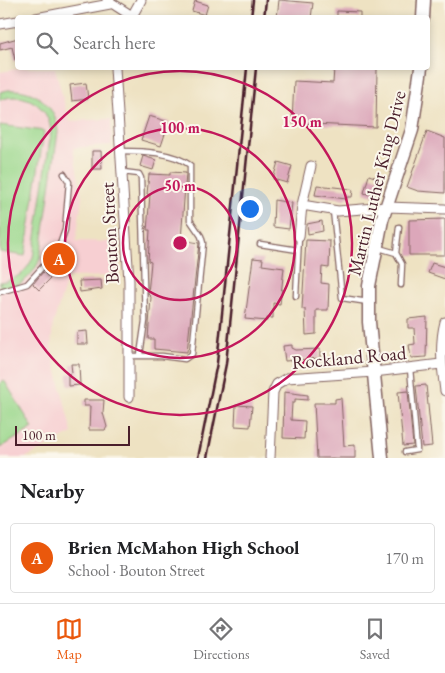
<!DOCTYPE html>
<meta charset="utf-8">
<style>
body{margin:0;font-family:"EB Garamond",serif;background:#f6f6f6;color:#202124}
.scale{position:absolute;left:15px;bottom:12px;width:115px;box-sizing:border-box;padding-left:5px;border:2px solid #4a1f2b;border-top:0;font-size:14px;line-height:18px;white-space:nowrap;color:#4a1f2b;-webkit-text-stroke:4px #fbf7ec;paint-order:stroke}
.you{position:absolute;left:249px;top:208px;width:18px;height:18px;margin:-12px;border:4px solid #fff;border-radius:50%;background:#1a73e8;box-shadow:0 0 0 8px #1a73e833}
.badge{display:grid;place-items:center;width:32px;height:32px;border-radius:50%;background:#ea580c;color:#fff;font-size:16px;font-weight:700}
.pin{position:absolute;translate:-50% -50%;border:2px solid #fff;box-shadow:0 1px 5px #0006}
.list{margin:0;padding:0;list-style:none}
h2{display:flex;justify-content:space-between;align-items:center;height:65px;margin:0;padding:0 20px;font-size:21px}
h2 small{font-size:16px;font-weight:400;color:#757577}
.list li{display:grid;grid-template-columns:32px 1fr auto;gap:15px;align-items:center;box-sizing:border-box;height:70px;margin:0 10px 10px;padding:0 10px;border:1px solid #e0e0e0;border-radius:5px}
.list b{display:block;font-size:19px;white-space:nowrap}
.list p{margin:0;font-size:16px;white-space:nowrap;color:#757577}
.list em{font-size:16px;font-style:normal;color:#757577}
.icon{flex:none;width:28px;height:28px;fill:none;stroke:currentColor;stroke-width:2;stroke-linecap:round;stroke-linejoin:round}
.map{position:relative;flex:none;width:445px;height:458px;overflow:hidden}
.search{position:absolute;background:#fff;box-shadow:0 2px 8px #0003;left:15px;right:15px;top:15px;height:55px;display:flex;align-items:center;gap:12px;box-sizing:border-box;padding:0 18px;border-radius:5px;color:#757577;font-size:19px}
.sheet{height:145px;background:#fff}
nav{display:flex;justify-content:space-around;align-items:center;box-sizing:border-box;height:70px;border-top:1px solid #e0e0e0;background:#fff;font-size:14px;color:#757577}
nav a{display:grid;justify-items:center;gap:2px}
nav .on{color:#ea580c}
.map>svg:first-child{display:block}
</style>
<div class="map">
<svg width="445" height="458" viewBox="0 0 445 458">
<rect width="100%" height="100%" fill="#fbf7ec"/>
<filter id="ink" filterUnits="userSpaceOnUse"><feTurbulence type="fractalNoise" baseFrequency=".02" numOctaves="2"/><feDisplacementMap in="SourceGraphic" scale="10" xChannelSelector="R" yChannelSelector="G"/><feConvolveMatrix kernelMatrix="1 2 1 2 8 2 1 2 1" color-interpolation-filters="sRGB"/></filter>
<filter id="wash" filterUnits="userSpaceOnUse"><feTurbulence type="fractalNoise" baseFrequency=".0096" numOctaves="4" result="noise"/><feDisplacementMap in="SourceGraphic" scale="20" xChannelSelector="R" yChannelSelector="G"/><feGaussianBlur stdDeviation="1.12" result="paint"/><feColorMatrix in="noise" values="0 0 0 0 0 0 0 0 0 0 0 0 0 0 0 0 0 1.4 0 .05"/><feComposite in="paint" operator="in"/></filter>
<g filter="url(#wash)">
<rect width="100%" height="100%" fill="#eee2c2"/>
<!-- built -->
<path fill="#f7cfd2" d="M22,68H55L69,121L111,119L112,145L73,148L82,197L76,241L119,242L118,276L68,277L53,324L51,347L72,433L25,458H0V72Z"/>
<!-- pitch -->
<path fill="#9ad78b" stroke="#727b5b" d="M8,90C35,88 56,105 58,132L40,259C33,277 19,288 0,290V282C16,280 27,272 33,257L51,132C49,106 25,90 0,100V92Z
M0,125L44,131L25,256L0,252Z
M4,380L33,428L0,448V383Z"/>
<g id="blocks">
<!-- building -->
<path fill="#dca7ba" d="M279,0L313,3L311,18H277Z
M195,1L208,5L205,15L192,11Z
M337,11L360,12V18H337Z
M18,38V60H15L12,47L0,50V43Z
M334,68H377L376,127L292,123L294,81L333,83Z
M86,83L88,99L72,101L70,85Z
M149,116L169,122L161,146L141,140Z
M427,131L445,138V193L418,191L407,187Z
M92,151H101L102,169H92Z
M143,156L156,160L153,170L140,166Z
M278,162L292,166L287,183L273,179Z
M170,172L186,173L181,240L199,243L187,352L154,349V339H148L151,297L148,294L151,262L148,261L150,230H147L150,195L147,194L149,174L170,175Z
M369,175L380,179L374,196L364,193Z
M317,185L351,189L353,190L352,197H347L346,199L315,195Z
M274,200L292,203L289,229L273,227Z
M445,219V255H409V220Z
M322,221L323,231L308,234L307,224Z
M306,240L330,241L329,268L322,267L321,283L329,284L328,310H316V334L306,335L305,309H302Z
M253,258L263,259L262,265L284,268L280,304L273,303V318H267V321L245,319Z
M432,263L445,267V279L428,273Z
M43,272L50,279L39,290L33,284Z
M101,280L102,289L80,292L79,281Z
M427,317L426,357L411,358L409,345L415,344L414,328H408V319Z
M87,331L88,344H77V332Z
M292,345V348L296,350L320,349V358L285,361L283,346Z
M71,364H79L80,385L68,386V374L72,373Z
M426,385L432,446L422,447L416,386Z
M408,391L413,445L403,446L398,392Z
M284,392L308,395V400L295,399V403H292L291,420L305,421L304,439L283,438Z
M341,398L344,446L355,445V458H317L314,403H335V399Z
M84,400H104L103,413L107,427L105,430H89L90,406H84Z
M236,405L252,406L250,427L235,426Z"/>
</g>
</g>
<g filter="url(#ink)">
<use href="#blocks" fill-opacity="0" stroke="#836360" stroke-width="1"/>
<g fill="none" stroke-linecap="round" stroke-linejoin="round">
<defs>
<path id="service" d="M121,151C143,151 172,152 190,165V220L201,236L203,243L192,354L185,359L162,356H129
M123,172L139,174L141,178L145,321L140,355
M333,210L342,298L368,302
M260,244L298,250
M379,248L396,253L402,264L401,285
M396,253L399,227
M0,292L27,284L58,250L65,230L69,182L64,174
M296,296L299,237
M405,452L417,450L410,368"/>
<path id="minor" d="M107,0L135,18
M36,18L110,4
M131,18L141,0
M0,24L18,21
M115,68L129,281V397
M302,205L338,211L387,207L445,209
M299,237L302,205L311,166
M445,322C439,345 442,368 445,391
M270,458L273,392L277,384L287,378L374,372L441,364"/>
<path id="secondary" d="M423,18L424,0
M382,458L369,322V286L382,220L412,130L421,68"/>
</defs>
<!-- service casing -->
<use href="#service" stroke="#836360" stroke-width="7"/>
<!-- minor casing -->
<use href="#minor" stroke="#836360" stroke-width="11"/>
<!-- secondary casing -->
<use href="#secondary" stroke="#836360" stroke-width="15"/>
<!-- service -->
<use href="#service" stroke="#fff" stroke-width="4.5"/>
<!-- minor -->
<use href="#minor" stroke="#fff" stroke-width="9"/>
<!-- secondary -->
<use href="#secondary" stroke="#fff" stroke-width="12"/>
<!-- rail -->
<path stroke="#4a1f2b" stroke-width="2.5" d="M251,18L253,0
M264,18L266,0
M198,458L217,363L247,68
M207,458L226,364L256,68"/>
</g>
</g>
<!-- distance rings -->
<g fill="none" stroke="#c2185b" stroke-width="2.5">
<circle cx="180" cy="243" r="57"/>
<circle cx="180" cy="243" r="115"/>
<circle cx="180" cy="243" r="172"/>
</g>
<g text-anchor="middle" stroke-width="4" stroke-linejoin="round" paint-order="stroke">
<!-- street labels -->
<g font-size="19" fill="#4a1f2b" stroke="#fbf7ec">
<text transform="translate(376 183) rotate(-76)" y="7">Martin Luther King Drive</text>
<text transform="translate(109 233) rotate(-93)" y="7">Bouton Street</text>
<text transform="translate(349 357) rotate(-5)" y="7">Rockland Road</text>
</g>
</g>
<circle cx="180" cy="243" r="8" fill="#c2185b" stroke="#fbf7ec" stroke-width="2.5"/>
<g font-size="15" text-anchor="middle" font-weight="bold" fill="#c2185b" stroke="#fbf7ec" stroke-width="4" stroke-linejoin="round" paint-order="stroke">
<text x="302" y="127">150 m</text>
<text x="180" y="133">100 m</text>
<text x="180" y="191">50 m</text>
</g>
</svg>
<div class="scale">100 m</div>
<div class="you"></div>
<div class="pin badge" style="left:59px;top:259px">A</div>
<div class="search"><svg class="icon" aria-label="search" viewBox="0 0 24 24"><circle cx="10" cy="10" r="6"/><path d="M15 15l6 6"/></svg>Search here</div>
</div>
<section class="sheet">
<h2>Nearby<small></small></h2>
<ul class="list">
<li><span class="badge">A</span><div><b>Brien McMahon High School</b><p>School · Bouton Street</p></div><em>170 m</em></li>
</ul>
</section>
<nav>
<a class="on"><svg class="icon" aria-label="map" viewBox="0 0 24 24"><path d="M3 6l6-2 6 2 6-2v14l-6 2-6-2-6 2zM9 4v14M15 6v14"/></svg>Map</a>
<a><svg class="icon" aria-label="directions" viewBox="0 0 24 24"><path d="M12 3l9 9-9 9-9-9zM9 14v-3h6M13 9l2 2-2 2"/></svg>Directions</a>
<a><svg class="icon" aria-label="saved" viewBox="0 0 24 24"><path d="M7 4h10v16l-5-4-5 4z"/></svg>Saved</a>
</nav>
